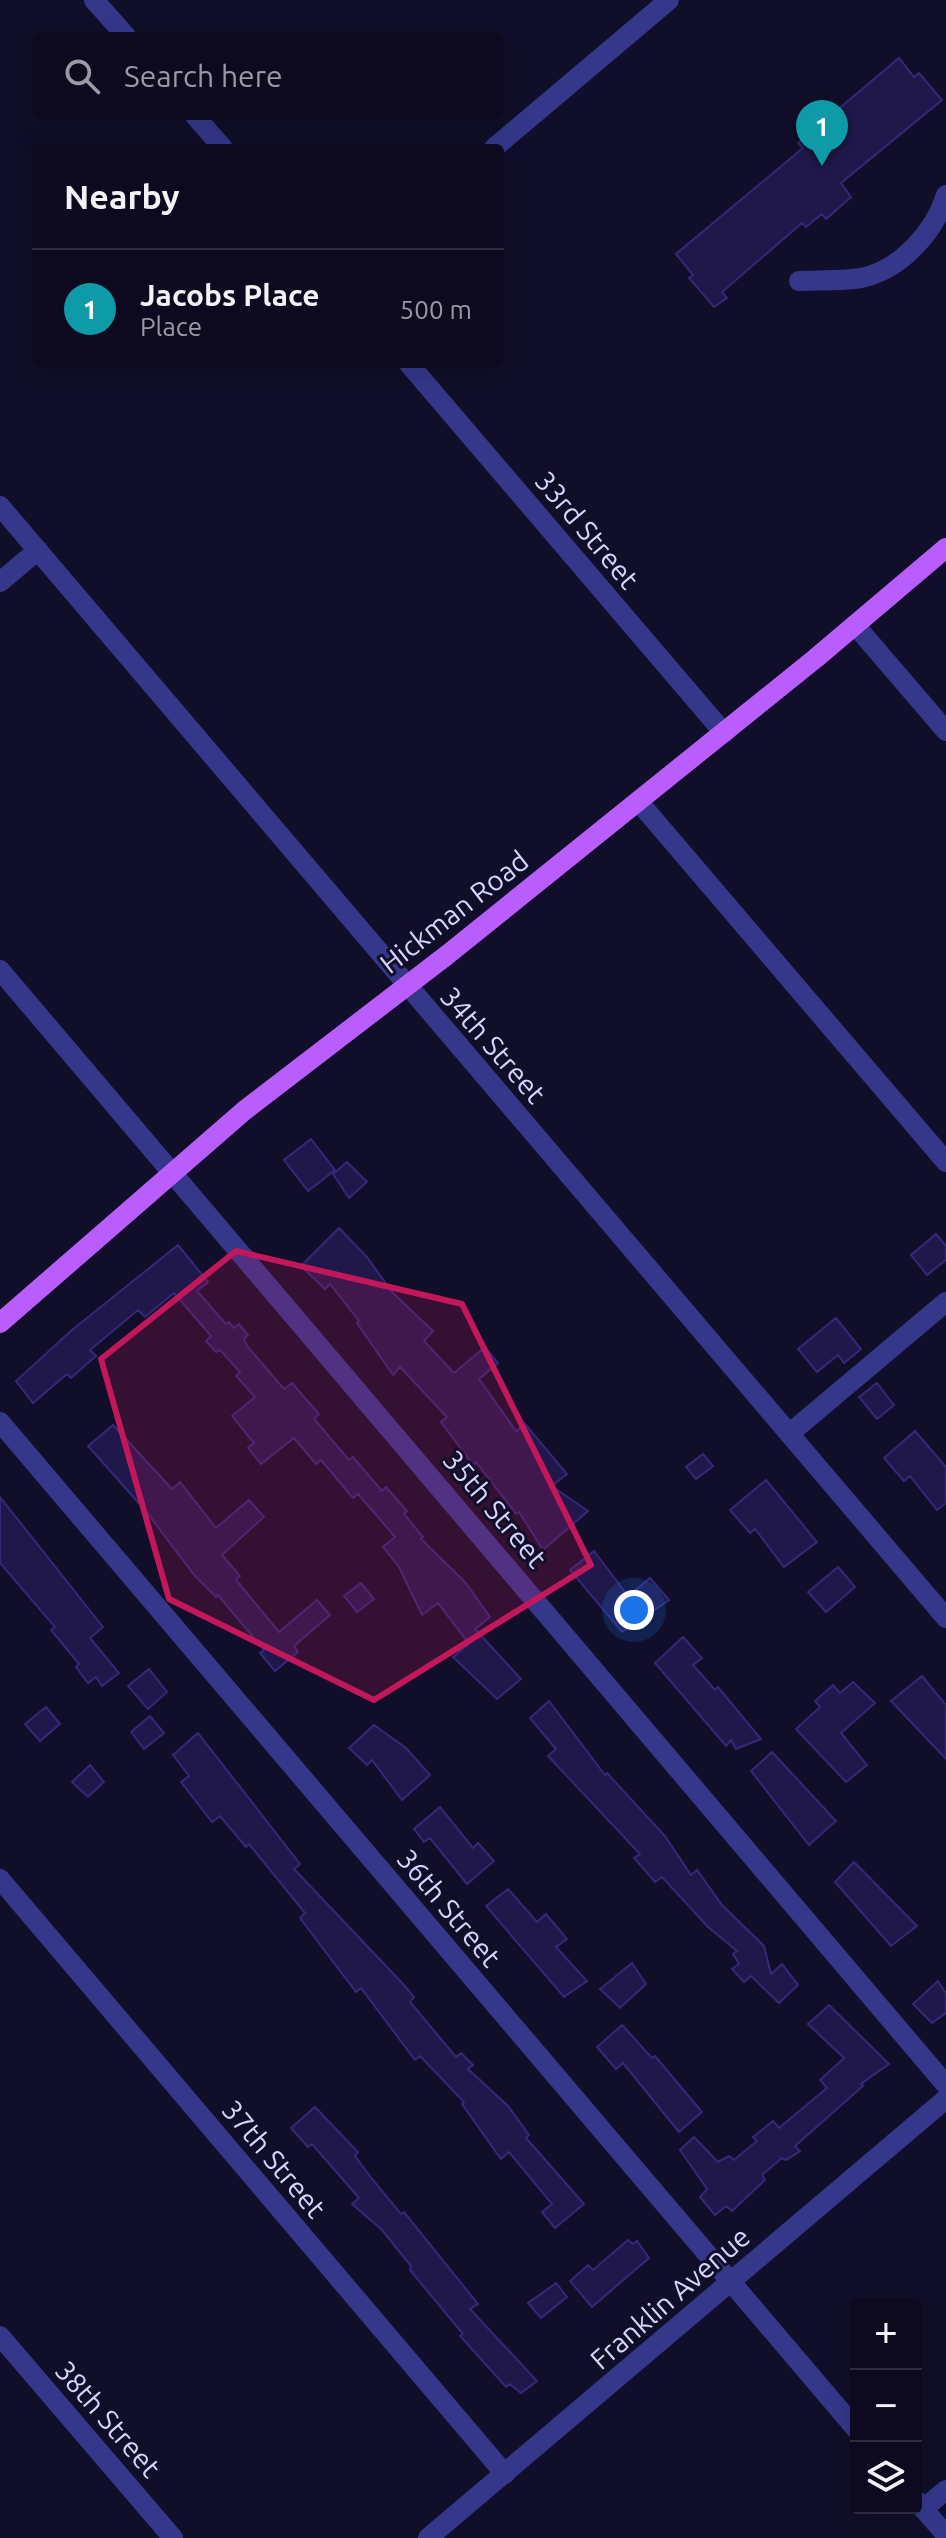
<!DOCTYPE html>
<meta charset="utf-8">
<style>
body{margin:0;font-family:Ubuntu,sans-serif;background:#161328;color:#f1f3f6}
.controls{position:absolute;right:24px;bottom:24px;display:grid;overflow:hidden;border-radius:8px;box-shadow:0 8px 32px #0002}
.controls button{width:72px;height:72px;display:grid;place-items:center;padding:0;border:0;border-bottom:2px solid #2d2b3d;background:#0d0a1f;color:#f1f3f6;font:40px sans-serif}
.you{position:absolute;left:634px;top:1610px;width:28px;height:28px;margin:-20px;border:6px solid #fff;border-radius:50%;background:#1a73e8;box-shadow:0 0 0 12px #1a73e833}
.badge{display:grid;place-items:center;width:52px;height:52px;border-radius:50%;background:#0b8043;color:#fff;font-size:26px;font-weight:700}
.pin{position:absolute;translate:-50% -66px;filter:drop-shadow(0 2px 4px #0008)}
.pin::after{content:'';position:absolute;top:42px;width:28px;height:24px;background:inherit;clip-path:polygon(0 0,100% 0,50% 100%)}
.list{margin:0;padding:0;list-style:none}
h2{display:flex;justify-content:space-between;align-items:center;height:104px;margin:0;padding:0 32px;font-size:34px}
h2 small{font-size:26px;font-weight:400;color:#9a9aa4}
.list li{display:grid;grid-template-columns:52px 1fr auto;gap:24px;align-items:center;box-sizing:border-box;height:120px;padding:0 32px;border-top:2px solid #2d2b3d}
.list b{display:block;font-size:30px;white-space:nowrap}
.list p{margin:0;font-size:26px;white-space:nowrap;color:#9a9aa4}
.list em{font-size:26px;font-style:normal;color:#9a9aa4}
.icon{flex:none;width:44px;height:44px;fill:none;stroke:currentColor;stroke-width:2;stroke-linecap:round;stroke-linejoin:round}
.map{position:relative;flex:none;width:946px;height:2538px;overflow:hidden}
.search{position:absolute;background:#0d0a1f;box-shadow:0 8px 32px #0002;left:32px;top:32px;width:472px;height:88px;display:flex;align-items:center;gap:20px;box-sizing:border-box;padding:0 28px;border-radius:8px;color:#9a9aa4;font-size:30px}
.panel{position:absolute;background:#0d0a1f;box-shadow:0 8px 32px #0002;left:32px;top:144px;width:472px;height:224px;border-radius:8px}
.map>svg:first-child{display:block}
</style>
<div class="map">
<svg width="946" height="2538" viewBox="0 0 946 2538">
<rect width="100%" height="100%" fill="#110e29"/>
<!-- building -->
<path fill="#20184b" stroke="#342979" stroke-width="2" d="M899,58L914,77L919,73L942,100L841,183L851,197L826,219L822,214L806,227L802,223L722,292L727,298L714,307L689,278L693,275L676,254L803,148L798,143Z
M311,1139L335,1170L308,1191L284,1160Z
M347,1162L367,1182L349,1198L333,1174Z
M339,1228L366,1256L393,1293L433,1331L424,1341L454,1373L485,1347L498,1363L479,1379L516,1431L525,1424L567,1474L552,1486L588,1511L543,1550L519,1512L516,1514L476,1462L473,1465L441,1422L447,1417L400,1367L393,1375L357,1323L359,1321L330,1284L325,1289L301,1266Z
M936,1234L946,1246V1260L927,1275L911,1255Z
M178,1245L208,1282L197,1291L226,1324L229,1322L234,1328L239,1324L248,1335L244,1339L247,1346L284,1389L292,1383L319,1414L314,1419L349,1460L353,1457L382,1491L386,1487L407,1511L404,1514L423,1537L421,1539L465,1582L490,1617L475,1629L521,1679L497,1699L453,1657L469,1644L438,1603L422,1615L399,1567L383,1547L395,1537L358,1494L353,1498L321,1460L316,1464L294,1438L261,1464L248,1448L254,1443L232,1416L255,1397L236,1376L240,1372L220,1350L216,1352L206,1341L211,1336L174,1293L145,1317L138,1310L90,1350L96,1356L71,1378L67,1374L33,1403L16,1381L72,1330Z
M836,1318L861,1349L844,1363L838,1355L817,1372L798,1349Z
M877,1383L894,1405L877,1419L859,1397Z
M113,1425L172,1489L180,1482L216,1528L249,1500L264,1517L222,1555L240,1576L236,1580L279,1632L317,1600L330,1615L294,1646L298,1652L275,1671L260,1653L264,1650L218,1595L216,1597L195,1576L145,1510L88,1446Z
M915,1431L946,1467V1503L937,1510L910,1476L904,1481L884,1458Z
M703,1454L713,1466L696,1479L686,1467Z
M766,1480L817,1542L784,1567L755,1529L750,1533L730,1510Z
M0,1497L103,1627L90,1638L119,1673L102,1686L96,1677L88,1683L76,1667L79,1664L51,1630L55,1627L0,1563Z
M594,1551L628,1596L650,1578L669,1600L622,1632L570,1570Z
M838,1567L855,1587L826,1612L808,1592Z
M361,1583L374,1599L357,1612L344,1596Z
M683,1637L702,1658L693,1665L715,1690L718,1687L761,1739L736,1749L731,1740L726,1746L655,1663Z
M149,1669L167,1692L148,1709L128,1686Z
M922,1676L946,1705V1759L891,1701Z
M853,1682L875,1703L841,1733L867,1765L846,1782L796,1729L820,1707L815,1701L833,1685L840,1693Z
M549,1701L605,1775L607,1773L665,1836L691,1875L697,1870L722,1905L764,1946L771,1974L782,1964L798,1985L779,2003L751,1976L744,1982L732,1969L739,1964L733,1954L737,1951L708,1927L662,1877L655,1882L634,1858L640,1854L548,1756L556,1749L530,1718Z
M46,1707L60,1724L40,1741L25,1724Z
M150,1716L164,1733L144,1749L131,1732Z
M374,1725L406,1748L430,1775L402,1800L372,1760L367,1765L349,1748Z
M198,1733L300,1864L294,1869L404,1985L414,1997L410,2002L456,2057L461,2053L473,2065L468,2069L508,2106L529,2135L526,2138L584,2204L555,2228L542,2212L552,2204L509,2152L501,2159L462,2104L464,2102L420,2056L415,2060L361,1988L356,1992L300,1918L305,1913L249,1844L246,1847L220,1816L212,1822L181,1782L189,1776L173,1755Z
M772,1752L836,1821L809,1845L751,1771Z
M90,1765L104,1782L88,1797L72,1782Z
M440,1807L473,1848L478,1843L494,1861L467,1884L430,1838L424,1842L414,1829Z
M854,1862L917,1926L891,1946L835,1882Z
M508,1889L537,1922L546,1914L567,1939L556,1947L587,1981L564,1997L486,1906Z
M632,1963L646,1984L620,2008L600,1989Z
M938,1981L946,1994V2013L932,2023L913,2004Z
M829,2005L889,2064L861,2084L863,2086L795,2146L800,2151L786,2160L782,2158L762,2175L765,2180L732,2211L726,2206L715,2215L700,2197L707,2189L680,2150L694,2137L718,2162L729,2156L734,2160L757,2141L753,2137L773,2121L779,2128L827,2088L820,2080L844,2058L808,2024Z
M622,2025L652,2058L655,2056L702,2112L679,2132L623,2063L616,2069L597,2047Z
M315,2107L358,2152L355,2156L372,2179L401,2214L404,2212L478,2304L470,2309L537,2381L521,2393L510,2384L506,2387L460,2336L463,2334L410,2270L411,2266L382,2230L352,2204L359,2198L312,2144L308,2147L291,2128Z
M628,2240L633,2244L637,2241L649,2258L592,2307L570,2281L588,2265L593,2270Z
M556,2283L567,2297L541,2318L528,2303Z"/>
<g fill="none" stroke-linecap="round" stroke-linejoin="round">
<!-- minor -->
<path stroke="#35378b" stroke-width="20" d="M94,0L126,36
M195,116L223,148
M494,148L669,0
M799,281C819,280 842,281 861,278C901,270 935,231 946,195
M409,364L724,733
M0,506L946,1618
M0,582L38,550
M855,625L946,731
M638,801L946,1162
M0,970L946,2085
M0,1422L856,2429
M789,1434L946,1302
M0,1879L505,2474
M0,2336L173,2538
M916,2500L946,2535
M923,2509L946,2490
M428,2538L946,2099"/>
<!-- major -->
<path stroke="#ba5dff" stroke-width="20" d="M0,1323L245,1110L447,955L816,658L946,548"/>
</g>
<!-- marked area -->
<path fill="#c2185b" fill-opacity="0.2" stroke="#c2185b" stroke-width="6" stroke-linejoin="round" d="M236,1251L462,1304L591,1565L374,1700L169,1599L101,1359Z"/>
<g text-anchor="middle" stroke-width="6" stroke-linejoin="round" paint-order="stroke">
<!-- street labels -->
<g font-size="28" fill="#d8d6ff" stroke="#110e29">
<text transform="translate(587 530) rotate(50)" y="10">33rd Street</text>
<text transform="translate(454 912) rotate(-38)" y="10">Hickman Road</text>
<text transform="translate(493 1045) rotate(49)" y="10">34th Street</text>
<text transform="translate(495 1509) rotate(50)" y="10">35th Street</text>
<text transform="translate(449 1908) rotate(50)" y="10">36th Street</text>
<text transform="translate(274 2159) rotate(50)" y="10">37th Street</text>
<text transform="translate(670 2298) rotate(-41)" y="10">Franklin Avenue</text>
<text transform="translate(108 2419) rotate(49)" y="10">38th Street</text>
</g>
</g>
</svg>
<div class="controls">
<button>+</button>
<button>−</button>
<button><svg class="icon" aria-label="layers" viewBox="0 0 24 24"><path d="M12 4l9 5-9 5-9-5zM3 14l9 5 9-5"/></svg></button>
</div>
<div class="you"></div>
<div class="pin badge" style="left:822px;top:166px;background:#0f9aa8">1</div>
<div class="search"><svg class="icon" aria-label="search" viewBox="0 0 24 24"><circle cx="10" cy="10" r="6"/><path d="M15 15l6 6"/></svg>Search here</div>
<section class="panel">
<h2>Nearby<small></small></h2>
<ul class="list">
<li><span class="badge" style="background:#0f9aa8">1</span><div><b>Jacobs Place</b><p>Place</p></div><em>500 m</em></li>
</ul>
</section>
</div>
